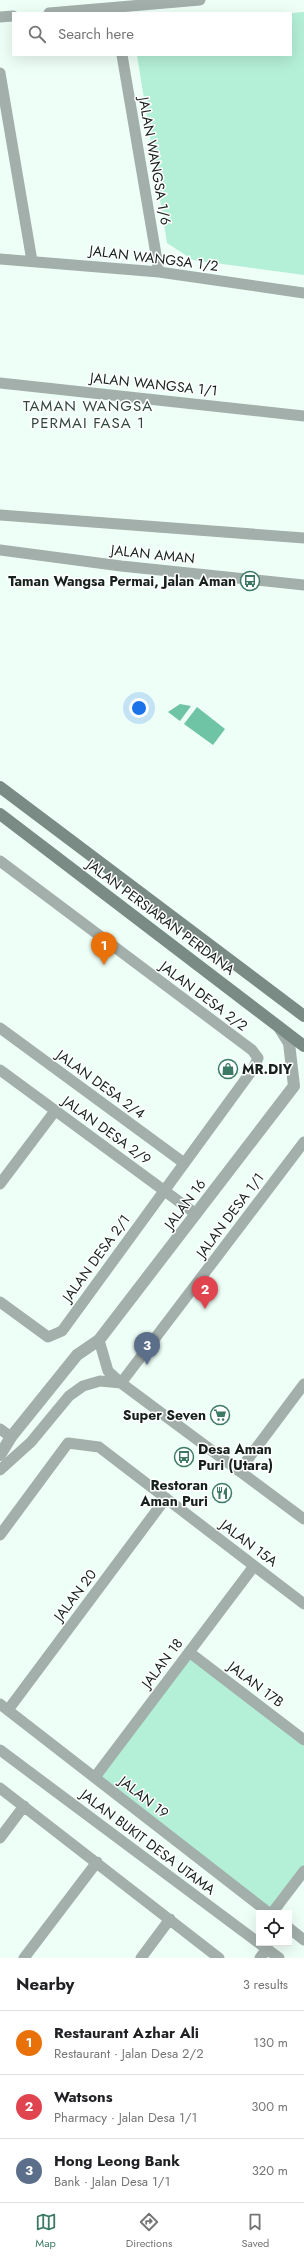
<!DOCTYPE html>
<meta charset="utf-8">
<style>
body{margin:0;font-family:Jost,sans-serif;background:#f2f2f2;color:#202124}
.controls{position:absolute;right:12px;bottom:12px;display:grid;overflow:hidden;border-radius:0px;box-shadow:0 4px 16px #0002}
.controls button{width:36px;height:36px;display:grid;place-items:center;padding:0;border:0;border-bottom:1px solid #e0e0e0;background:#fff;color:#202124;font:20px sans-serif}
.you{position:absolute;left:139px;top:708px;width:14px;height:14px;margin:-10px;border:3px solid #fff;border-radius:50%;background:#1a73e8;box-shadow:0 0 0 6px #1a73e833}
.badge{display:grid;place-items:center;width:26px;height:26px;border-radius:50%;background:#3d7a65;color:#fff;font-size:13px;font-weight:700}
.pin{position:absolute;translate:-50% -33px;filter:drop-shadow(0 1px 2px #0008)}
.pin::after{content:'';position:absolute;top:21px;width:14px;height:12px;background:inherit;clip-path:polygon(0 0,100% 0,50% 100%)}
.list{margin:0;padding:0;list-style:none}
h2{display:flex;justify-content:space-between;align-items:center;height:52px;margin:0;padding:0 16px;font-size:17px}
h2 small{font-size:13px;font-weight:400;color:#757577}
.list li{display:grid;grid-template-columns:26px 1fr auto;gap:12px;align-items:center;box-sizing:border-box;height:64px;padding:0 16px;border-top:1px solid #e0e0e0}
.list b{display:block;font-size:15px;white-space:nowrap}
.list p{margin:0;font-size:13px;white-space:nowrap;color:#757577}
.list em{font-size:13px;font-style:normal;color:#757577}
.icon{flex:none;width:22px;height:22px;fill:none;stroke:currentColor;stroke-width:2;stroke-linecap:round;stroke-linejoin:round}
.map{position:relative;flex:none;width:304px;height:1958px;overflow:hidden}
.search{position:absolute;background:#fff;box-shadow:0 4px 16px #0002;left:12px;right:12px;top:12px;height:44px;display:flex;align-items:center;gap:10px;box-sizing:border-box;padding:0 14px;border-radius:0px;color:#757577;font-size:15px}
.sheet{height:244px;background:#fff}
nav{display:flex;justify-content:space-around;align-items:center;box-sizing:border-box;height:56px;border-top:1px solid #e0e0e0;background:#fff;font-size:11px;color:#757577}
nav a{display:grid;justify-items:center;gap:2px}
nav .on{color:#3d7a65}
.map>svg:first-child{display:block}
</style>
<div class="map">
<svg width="304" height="1958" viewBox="0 0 304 1958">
<rect width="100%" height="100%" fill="#eefff8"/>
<!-- green -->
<path fill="#b4efd8" d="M304,12V275L193,260L167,243L137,55H291V13Z
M189,1652L304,1740V1871L272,1913L95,1777Z"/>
<!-- water -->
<path fill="#6fc4a6" d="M180,704L191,706L180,721L168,712Z
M197,707L225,729L213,745L184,724Z"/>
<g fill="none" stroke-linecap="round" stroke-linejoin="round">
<!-- minor -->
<path stroke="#a3afaa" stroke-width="11" d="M49,13L200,0
M0,17L13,16
M122,55L159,272
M0,73L32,261
M0,259L159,272L304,293
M0,383L304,416
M0,515L304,538
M0,550L121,566L304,585
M0,861L252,1050L258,1058L253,1069L62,1331L48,1337L0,1302
M0,1028L184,1163
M0,1070L196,1214
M0,1184L55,1111
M99,1340L108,1371L121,1383L304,1519
M121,1383L304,1142
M0,1429L11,1437
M0,1470L31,1442L69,1396L83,1386L100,1381L121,1383
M239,1471L304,1384
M0,1535L68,1443L99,1447L304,1604
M189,1652L304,1740
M0,1704L269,1913
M8,1710L166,1498
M0,1750L279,1958
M95,1777L254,1566
M0,1788L219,1958
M0,1838L24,1806
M272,1913L304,1871
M289,1928L304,1940
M24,1958L97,1862
M141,1958L170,1919
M260,1958L267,1949"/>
<!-- tertiary -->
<path stroke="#a3afaa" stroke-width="12" d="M0,1455L11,1437L77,1355L99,1340L294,1086L289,1043L279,1027"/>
<!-- secondary -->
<path stroke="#7a8a84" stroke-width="12" d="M0,787L304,1016
M0,814L304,1046"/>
</g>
<!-- icons -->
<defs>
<symbol id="bus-ring" viewBox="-11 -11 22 22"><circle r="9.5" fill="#fff" stroke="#3d7a65" stroke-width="1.5"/><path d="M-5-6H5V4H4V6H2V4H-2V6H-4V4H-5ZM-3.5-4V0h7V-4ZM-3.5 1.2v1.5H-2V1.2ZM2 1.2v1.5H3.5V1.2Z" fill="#3d7a65"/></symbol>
<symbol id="shop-ring" viewBox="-11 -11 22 22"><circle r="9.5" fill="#fff" stroke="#3d7a65" stroke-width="1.5"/><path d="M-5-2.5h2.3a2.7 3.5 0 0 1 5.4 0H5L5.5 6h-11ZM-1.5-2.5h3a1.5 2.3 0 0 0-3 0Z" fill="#3d7a65"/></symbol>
<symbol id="supermarket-ring" viewBox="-11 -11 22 22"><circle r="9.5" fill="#fff" stroke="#3d7a65" stroke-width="1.5"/><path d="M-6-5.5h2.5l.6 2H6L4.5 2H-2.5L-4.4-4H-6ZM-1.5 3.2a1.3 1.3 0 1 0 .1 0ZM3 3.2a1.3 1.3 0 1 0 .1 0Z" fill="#3d7a65"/></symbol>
<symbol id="restaurant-ring" viewBox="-11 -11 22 22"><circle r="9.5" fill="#fff" stroke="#3d7a65" stroke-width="1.5"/><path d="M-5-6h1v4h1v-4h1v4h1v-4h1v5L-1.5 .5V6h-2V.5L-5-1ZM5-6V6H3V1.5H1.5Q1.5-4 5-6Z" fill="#3d7a65"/></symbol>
</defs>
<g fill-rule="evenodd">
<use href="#bus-ring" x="239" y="570" width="22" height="22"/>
<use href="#shop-ring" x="217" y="1058" width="22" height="22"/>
<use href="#supermarket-ring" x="209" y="1404" width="22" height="22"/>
<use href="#bus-ring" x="173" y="1446" width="22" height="22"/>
<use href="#restaurant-ring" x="211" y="1482" width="22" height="22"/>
</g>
<g text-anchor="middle" stroke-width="3" stroke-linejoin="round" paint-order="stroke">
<!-- street labels -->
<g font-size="14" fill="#16201c" stroke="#fff">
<text transform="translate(155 161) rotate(80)" y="5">JALAN WANGSA 1/6</text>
<text transform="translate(154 258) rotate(7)" y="5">JALAN WANGSA 1/2</text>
<text transform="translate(154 384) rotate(6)" y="5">JALAN WANGSA 1/1</text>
<text transform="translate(153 554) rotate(6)" y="5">JALAN AMAN</text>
<text transform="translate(161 917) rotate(37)" y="5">JALAN PERSIARAN PERDANA</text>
<text transform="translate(204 996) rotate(37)" y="5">JALAN DESA 2/2</text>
<text transform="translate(101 1084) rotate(36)" y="5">JALAN DESA 2/4</text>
<text transform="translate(107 1130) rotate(36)" y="5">JALAN DESA 2/9</text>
<text transform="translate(185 1204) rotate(-53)" y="5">JALAN 16</text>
<text transform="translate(230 1215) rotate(-53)" y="5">JALAN DESA 1/1</text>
<text transform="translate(96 1258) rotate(-54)" y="5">JALAN DESA 2/1</text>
<text transform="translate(249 1543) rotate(37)" y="5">JALAN 15A</text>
<text transform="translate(75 1595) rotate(-53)" y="5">JALAN 20</text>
<text transform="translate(162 1663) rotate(-53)" y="5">JALAN 18</text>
<text transform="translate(256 1684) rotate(37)" y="5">JALAN 17B</text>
<text transform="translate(144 1797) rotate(38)" y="5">JALAN 19</text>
<text transform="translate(148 1842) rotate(37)" y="5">JALAN BUKIT DESA UTAMA</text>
</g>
<!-- poi labels -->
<g font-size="14" font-weight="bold" fill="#16201c" stroke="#fff" text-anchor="end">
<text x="236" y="586">Taman Wangsa Permai, Jalan Aman</text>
<text x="242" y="1074" text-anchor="start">MR.DIY</text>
<text x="206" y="1420">Super Seven</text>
<text x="198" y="1454" text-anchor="start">Desa Aman<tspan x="198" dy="16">Puri (Utara)</tspan></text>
<text x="208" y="1490">Restoran<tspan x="208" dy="16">Aman Puri</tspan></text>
</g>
<!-- neighbourhood labels -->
<g font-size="15" letter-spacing="1" fill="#30473e" stroke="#fff">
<text x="88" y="411">TAMAN WANGSA<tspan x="88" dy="17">PERMAI FASA 1</tspan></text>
</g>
</g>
</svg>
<div class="controls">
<button><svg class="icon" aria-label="locate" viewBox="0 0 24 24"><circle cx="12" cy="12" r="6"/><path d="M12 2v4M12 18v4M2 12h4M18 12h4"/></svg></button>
</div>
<div class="you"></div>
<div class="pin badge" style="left:104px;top:965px;background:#e8710a">1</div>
<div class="pin badge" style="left:205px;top:1309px;background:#e0444e">2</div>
<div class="pin badge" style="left:147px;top:1365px;background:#5c6f8a">3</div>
<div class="search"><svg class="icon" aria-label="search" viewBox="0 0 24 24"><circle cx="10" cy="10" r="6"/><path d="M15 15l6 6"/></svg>Search here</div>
</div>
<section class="sheet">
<h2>Nearby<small>3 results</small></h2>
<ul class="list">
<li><span class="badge" style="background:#e8710a">1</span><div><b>Restaurant Azhar Ali</b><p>Restaurant · Jalan Desa 2/2</p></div><em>130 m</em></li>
<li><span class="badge" style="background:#e0444e">2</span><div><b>Watsons</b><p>Pharmacy · Jalan Desa 1/1</p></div><em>300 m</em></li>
<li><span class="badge" style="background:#5c6f8a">3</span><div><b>Hong Leong Bank</b><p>Bank · Jalan Desa 1/1</p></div><em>320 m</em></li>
</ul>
</section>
<nav>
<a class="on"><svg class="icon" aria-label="map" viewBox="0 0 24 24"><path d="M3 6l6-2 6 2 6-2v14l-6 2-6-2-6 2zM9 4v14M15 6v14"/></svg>Map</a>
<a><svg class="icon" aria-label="directions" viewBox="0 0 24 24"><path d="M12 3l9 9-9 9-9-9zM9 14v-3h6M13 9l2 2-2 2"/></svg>Directions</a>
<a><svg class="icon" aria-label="saved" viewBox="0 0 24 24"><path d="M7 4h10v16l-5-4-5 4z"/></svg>Saved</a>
</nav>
